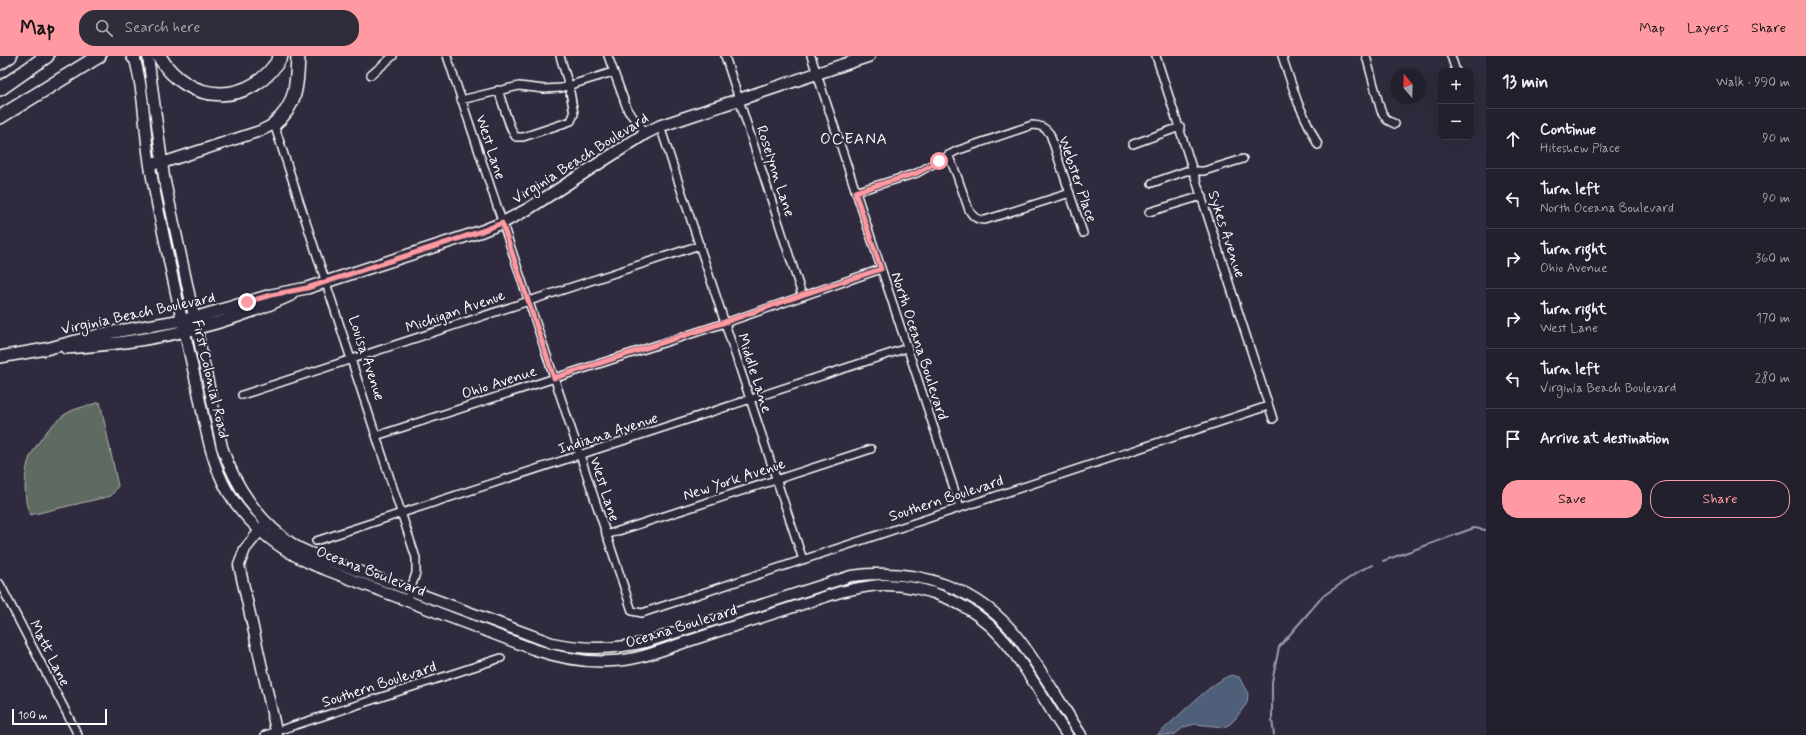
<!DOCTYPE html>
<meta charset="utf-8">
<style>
body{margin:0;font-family:Mynerve,sans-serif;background:#2f2d3a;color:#f1f3f6}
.controls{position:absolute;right:12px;top:12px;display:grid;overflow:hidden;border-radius:8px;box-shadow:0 4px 16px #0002}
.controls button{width:36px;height:36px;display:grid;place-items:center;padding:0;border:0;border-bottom:1px solid #403e4a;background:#23202e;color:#f1f3f6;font:20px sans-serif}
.compass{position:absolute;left:1390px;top:12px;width:36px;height:36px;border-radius:50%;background:#23202e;box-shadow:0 4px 16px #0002;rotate:341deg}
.scale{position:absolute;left:12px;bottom:10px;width:95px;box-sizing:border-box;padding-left:4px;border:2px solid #fff;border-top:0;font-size:11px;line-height:14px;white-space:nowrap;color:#fff;-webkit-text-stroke:3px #2f2a3d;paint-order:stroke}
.stop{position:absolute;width:12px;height:12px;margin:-9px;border:3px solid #ff9aa2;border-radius:50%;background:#fff}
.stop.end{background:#ff9aa2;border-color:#fff;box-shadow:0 1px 4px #0008}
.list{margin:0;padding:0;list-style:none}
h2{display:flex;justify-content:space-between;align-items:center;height:52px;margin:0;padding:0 16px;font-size:17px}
h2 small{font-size:13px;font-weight:400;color:#a3a3aa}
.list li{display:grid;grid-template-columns:26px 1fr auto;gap:12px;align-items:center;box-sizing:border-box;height:60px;padding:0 16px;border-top:1px solid #403e4a}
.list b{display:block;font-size:15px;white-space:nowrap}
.list p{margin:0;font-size:13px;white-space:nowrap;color:#a3a3aa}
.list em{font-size:13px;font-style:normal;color:#a3a3aa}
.actions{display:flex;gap:8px;padding:12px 16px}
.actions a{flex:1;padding:9px 0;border:1px solid #ff9aa2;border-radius:16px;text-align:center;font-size:14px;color:#ff9aa2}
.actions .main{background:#ff9aa2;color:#111}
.icon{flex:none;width:22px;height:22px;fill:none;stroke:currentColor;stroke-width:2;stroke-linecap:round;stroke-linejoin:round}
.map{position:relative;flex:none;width:1486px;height:679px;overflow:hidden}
header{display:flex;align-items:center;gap:24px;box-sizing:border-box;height:56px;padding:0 20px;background:#ff9aa2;color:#111}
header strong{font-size:19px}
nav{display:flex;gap:22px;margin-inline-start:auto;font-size:14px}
.search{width:280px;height:36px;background:#2f2d3a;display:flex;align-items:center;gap:10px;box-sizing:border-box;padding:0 14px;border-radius:16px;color:#a3a3aa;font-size:15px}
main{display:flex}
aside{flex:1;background:#23202e}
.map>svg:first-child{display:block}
</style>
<header>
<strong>Map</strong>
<div class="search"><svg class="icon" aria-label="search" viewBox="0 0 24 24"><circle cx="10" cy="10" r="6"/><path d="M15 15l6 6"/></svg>Search here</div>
<nav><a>Map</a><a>Layers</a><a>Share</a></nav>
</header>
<main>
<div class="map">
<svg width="1486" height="679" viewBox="0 0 1486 679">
<rect width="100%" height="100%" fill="#2f2a3d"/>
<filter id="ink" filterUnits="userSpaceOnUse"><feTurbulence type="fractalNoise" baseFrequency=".025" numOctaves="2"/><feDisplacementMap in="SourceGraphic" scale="8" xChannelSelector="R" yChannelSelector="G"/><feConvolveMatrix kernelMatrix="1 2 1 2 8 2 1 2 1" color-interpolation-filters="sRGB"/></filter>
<g filter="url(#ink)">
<!-- green -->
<path fill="#5f6b61" stroke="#afb5b0" d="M100,346L118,430L111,440L30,459C23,446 24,414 30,401C38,385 54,363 71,355C80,351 91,349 100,346Z"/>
<!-- water -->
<path fill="#505e79" stroke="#969eaf" d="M1232,619L1239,621L1248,638L1247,647L1236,662L1230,668L1224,671L1195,668L1184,671L1174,679H1157C1174,665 1214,623 1232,619Z"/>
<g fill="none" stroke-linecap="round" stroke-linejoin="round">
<!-- stream -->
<path stroke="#969eaf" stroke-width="2" d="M1383,505L1474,472L1486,474
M1274,679L1272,664V626L1279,591L1323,540L1361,514L1373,509"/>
<defs>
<path id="street" d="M447,0L632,555L642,557L1268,350
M608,0L628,55L646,77
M725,0L802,239
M811,0L960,451
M1156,0L1273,363
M1282,0L1298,47L1318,89
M1366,0L1381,55L1387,64L1395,68
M1451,0L1456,15
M371,19L393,0
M498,34C502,44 510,76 516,81H523L571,65L574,58L569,30L560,0
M461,44L519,30L544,33L561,32L613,16
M274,68L416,502V517L409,538
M660,70L803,504
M1133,88L1180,71
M948,99L956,117L969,154C973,161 977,164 985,164L1070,137
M1152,127L1186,115H1204L1243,103
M855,136L917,117L956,95L1032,69C1040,69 1045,71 1050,78L1083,177
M1149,156L1202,140
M242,339L700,189
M376,380L725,267L881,213
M606,479L871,393
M316,485L907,292
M0,528L78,679
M265,679L501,602"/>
<path id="secondary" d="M134,0C145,38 144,77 151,116C164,186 180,256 196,326C204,362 209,403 228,436C249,470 279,494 316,510L533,593C559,602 585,607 613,605C641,604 669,591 695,583C743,567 791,552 840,536C854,533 869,529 885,529C929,529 974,549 1003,583C1027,611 1046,648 1067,679
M148,0L164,121L222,391C235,430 259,466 294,489C304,495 315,499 326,503L552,587C584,594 613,594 646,586L851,520C917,511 981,531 1021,586C1043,616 1061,648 1081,679
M155,107H162L260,75L274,68
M263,471L245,493L239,509L277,679"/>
<path id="primary" d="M66,292C143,287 221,272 291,239
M0,301L46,293L102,278L194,262L271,239L307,232L482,175L502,167L528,153L646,77L660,70L869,0"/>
<path id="highway" d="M133,0L134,1
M159,0C188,50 253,51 281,0
M0,7L10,0
M0,33L47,0
M0,61L99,0
M274,68C297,50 297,27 298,0"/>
</defs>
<!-- street casing -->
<use href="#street" stroke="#fff" stroke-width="10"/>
<!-- secondary casing -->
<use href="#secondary" stroke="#fff" stroke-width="13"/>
<!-- primary casing -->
<use href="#primary" stroke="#fff" stroke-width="14"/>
<!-- highway casing -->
<use href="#highway" stroke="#fff" stroke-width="16"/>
<!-- street -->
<use href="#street" stroke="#2f2a3d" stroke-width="7"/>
<!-- secondary -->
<use href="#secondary" stroke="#2f2a3d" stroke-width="10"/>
<!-- primary -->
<use href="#primary" stroke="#2f2a3d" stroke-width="11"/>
<!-- highway -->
<use href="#highway" stroke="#2f2a3d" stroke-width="13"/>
</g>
</g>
<g fill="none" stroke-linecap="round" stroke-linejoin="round" filter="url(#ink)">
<!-- route -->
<path stroke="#ff9aa2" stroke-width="5" d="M247,246L271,239L307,232L482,175L502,167L554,322L725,266L802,239L881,213L855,136L917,117L939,105"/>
</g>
<g text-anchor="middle" stroke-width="4" stroke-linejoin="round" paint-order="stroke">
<!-- street labels -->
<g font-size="15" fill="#fff" stroke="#2f2a3d">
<text transform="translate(491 91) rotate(72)" y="5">West Lane</text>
<text transform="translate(580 102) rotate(-32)" y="5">Virginia Beach Boulevard</text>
<text transform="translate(776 115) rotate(72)" y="5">Roselynn Lane</text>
<text transform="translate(1078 123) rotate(71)" y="5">Webster Place</text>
<text transform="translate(1227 178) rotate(72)" y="5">Sykes Avenue</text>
<text transform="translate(455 255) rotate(-19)" y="5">Michigan Avenue</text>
<text transform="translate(138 257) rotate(-12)" y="5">Virginia Beach Boulevard</text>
<text transform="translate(920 290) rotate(72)" y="5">North Oceana Boulevard</text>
<text transform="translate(367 302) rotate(72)" y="5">Louisa Avenue</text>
<text transform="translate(755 317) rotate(72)" y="5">Middle Lane</text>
<text transform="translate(211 323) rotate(77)" y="5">First Colonial Road</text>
<text transform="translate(499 326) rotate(-18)" y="5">Ohio Avenue</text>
<text transform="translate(608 377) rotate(-18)" y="5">Indiana Avenue</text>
<text transform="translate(734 423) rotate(-18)" y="5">New York Avenue</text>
<text transform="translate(605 433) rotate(72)" y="5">West Lane</text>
<text transform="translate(946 442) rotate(-18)" y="5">Southern Boulevard</text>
<text transform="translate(371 515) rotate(21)" y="5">Oceana Boulevard</text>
<text transform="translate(681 570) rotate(-17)" y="5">Oceana Boulevard</text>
<text transform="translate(50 597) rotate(63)" y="5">Matt Lane</text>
<text transform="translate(379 628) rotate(-18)" y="5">Southern Boulevard</text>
</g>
<!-- neighbourhood labels -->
<g font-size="16" letter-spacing="1" fill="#fff" stroke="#2f2a3d">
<text x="854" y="88">OCEANA</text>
</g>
</g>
</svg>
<div class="controls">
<button>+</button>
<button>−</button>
</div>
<svg class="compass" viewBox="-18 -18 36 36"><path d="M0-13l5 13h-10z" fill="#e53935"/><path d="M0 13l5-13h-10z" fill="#a3a3aa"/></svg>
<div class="scale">100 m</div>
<div class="stop" style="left:939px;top:105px"></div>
<div class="stop end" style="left:247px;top:246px"></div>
</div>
<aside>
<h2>13 min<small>Walk · 990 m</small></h2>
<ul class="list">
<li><svg class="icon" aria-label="ahead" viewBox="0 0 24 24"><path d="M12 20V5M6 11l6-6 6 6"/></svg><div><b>Continue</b><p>Hiteshew Place</p></div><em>90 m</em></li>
<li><svg class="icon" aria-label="left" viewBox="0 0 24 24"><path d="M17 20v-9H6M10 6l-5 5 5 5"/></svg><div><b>Turn left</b><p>North Oceana Boulevard</p></div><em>90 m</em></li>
<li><svg class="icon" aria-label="right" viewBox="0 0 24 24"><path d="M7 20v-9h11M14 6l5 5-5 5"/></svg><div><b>Turn right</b><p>Ohio Avenue</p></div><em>360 m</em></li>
<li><svg class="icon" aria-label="right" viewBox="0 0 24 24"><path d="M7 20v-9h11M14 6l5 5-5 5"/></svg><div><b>Turn right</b><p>West Lane</p></div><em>170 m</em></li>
<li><svg class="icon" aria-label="left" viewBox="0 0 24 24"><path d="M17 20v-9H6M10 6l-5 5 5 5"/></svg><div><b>Turn left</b><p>Virginia Beach Boulevard</p></div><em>280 m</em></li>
<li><svg class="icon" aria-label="arrive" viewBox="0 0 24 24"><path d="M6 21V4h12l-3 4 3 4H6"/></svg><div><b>Arrive at destination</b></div></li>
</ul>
<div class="actions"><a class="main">Save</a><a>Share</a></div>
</aside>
</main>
